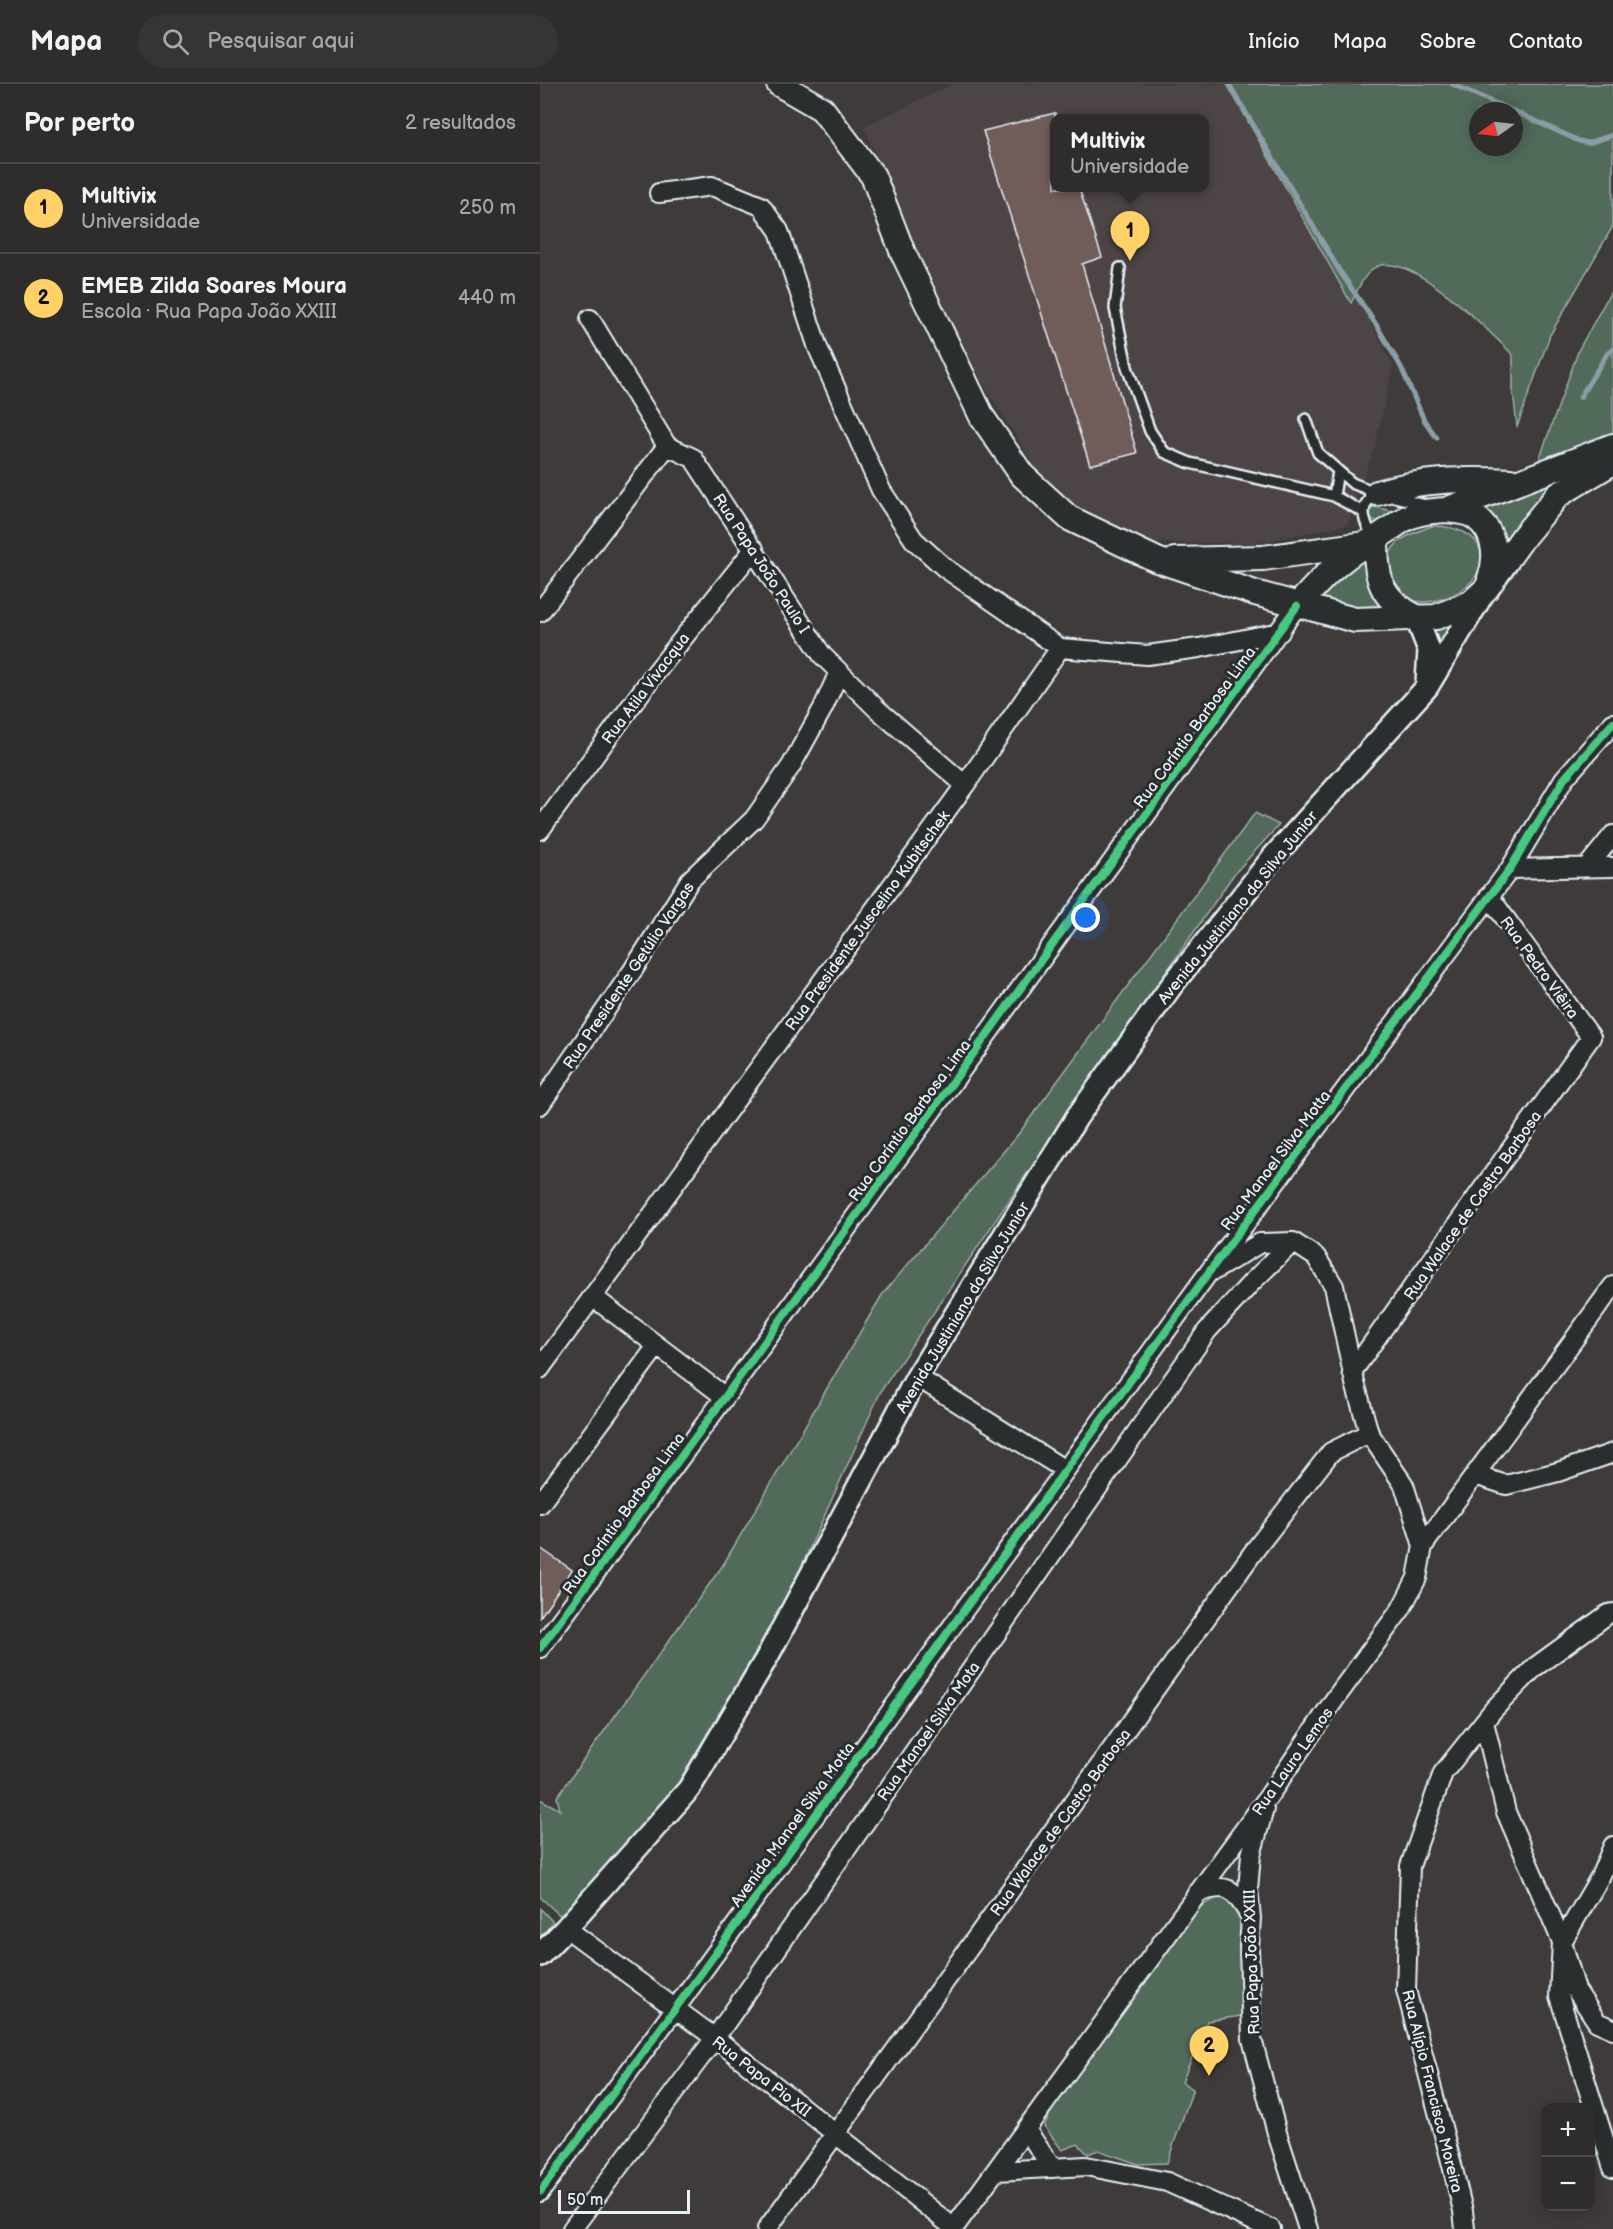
<!DOCTYPE html>
<html lang="pt">
<meta charset="utf-8">
<style>
body{margin:0;font-family:"Balsamiq Sans",sans-serif;background:#373434;color:#f1f3f6}
.controls{position:absolute;right:18px;bottom:18px;display:grid;overflow:hidden;border-radius:12px;box-shadow:0 3px 15px #0003}
.controls button{width:54px;height:54px;display:grid;place-items:center;padding:0;border:0;border-bottom:2px solid #4a4848;background:#2f2c2c;color:#f1f3f6;font:30px sans-serif}
.compass{position:absolute;left:929px;top:18px;width:54px;height:54px;border-radius:50%;background:#2f2c2c;box-shadow:0 3px 15px #0003;rotate:255deg}
.scale{position:absolute;left:18px;bottom:15px;width:132px;box-sizing:border-box;padding-left:6px;border:3px solid #e8f1f8;border-top:0;font-size:16px;line-height:21px;white-space:nowrap;color:#e8f1f8;-webkit-text-stroke:4px #2a2d2e;paint-order:stroke}
.you{position:absolute;left:546px;top:834px;width:21px;height:21px;margin:-15px;border:4px solid #fff;border-radius:50%;background:#1a73e8;box-shadow:0 0 0 9px #1a73e833}
.badge{display:grid;place-items:center;width:39px;height:39px;border-radius:50%;background:#ffd166;color:#111;font-size:20px;font-weight:700}
.pin{position:absolute;translate:-50% -50px;filter:drop-shadow(0 2px 3px #0008)}
.pin::after{content:'';position:absolute;top:32px;width:21px;height:18px;background:inherit;clip-path:polygon(0 0,100% 0,50% 100%)}
.popup{position:absolute;left:510px;top:30px;width:159px;height:78px;box-sizing:border-box;display:grid;place-content:center;border-radius:12px;background:#2f2c2c;filter:drop-shadow(0 2px 4px #0005);font-size:20px;white-space:nowrap;color:#a7a7a9}
.popup b{font-size:22px;color:#f1f3f6}
.popup::after{content:'';position:absolute;left:50%;top:100%;margin-left:-12px;border:12px solid transparent;border-top-color:#2f2c2c}
.list{margin:0;padding:0;list-style:none}
h2{display:flex;justify-content:space-between;align-items:center;height:78px;margin:0;padding:0 24px;font-size:26px}
h2 small{font-size:20px;font-weight:400;color:#a7a7a9}
.list li{display:grid;grid-template-columns:39px 1fr auto;gap:18px;align-items:center;box-sizing:border-box;height:90px;padding:0 24px;border-top:2px solid #4a4848}
.list b{display:block;font-size:22px;white-space:nowrap}
.list p{margin:0;font-size:20px;white-space:nowrap;color:#a7a7a9}
.list em{font-size:20px;font-style:normal;color:#a7a7a9}
.icon{flex:none;width:33px;height:33px;fill:none;stroke:currentColor;stroke-width:2;stroke-linecap:round;stroke-linejoin:round}
.map{position:relative;flex:none;width:1073px;height:2145px;overflow:hidden}
header{display:flex;align-items:center;gap:36px;box-sizing:border-box;height:84px;padding:0 30px;background:#2f2c2c;border-bottom:2px solid #4a4848}
header strong{font-size:28px}
nav{display:flex;gap:33px;margin-inline-start:auto;font-size:21px}
.search{width:420px;height:54px;background:#373434;display:flex;align-items:center;gap:15px;box-sizing:border-box;padding:0 21px;border-radius:33px;color:#a7a7a9;font-size:22px}
main{display:flex}
aside{flex:1;background:#2f2c2c}
.map>svg:first-child{display:block}
</style>
<header>
<strong>Mapa</strong>
<div class="search"><svg class="icon" aria-label="search" viewBox="0 0 24 24"><circle cx="10" cy="10" r="6"/><path d="M15 15l6 6"/></svg>Pesquisar aqui</div>
<nav><a>Início</a><a>Mapa</a><a>Sobre</a><a>Contato</a></nav>
</header>
<main>
<aside>
<h2>Por perto<small>2 resultados</small></h2>
<ul class="list">
<li><span class="badge">1</span><div><b>Multivix</b><p>Universidade</p></div><em>250 m</em></li>
<li><span class="badge">2</span><div><b>EMEB Zilda Soares Moura</b><p>Escola · Rua Papa João XXIII</p></div><em>440 m</em></li>
</ul>
</aside>
<div class="map">
<svg width="1073" height="2145" viewBox="0 0 1073 2145">
<rect width="100%" height="100%" fill="#3f3b3b"/>
<filter id="ink" filterUnits="userSpaceOnUse"><feTurbulence type="fractalNoise" baseFrequency=".0167" numOctaves="2"/><feDisplacementMap in="SourceGraphic" scale="12" xChannelSelector="R" yChannelSelector="G"/><feConvolveMatrix kernelMatrix="1 2 1 2 8 2 1 2 1" color-interpolation-filters="sRGB"/></filter>
<g filter="url(#ink)">
<!-- built -->
<path fill="#4e4544" fill-rule="evenodd" d="M413,0H705L853,282L835,362L807,441L714,459H614L511,408L421,265L343,89L324,42ZM515,34H665V104H515Z"/>
<!-- green -->
<path fill="#516b5a" stroke="#9caea9" stroke-width="1.5" fill-rule="evenodd" d="M687,0H1073V142L1010,251L977,343L973,307V271C951,249 867,162 834,184C823,191 817,208 811,219ZM938,27H974V63H938Z
M1073,204V350L999,376L1039,265Z
M1013,399L964,456L958,443L945,425Z
M833,423L853,427L855,429L840,439L833,436L829,431L830,425Z
M892,442C919,442 950,453 939,486C931,508 890,525 868,515C860,511 854,502 851,495C839,461 866,451 892,442Z
M823,473L845,528L776,518L783,508Z
M918,535L897,569L890,543Z
M715,729L739,741L694,790L486,1091L341,1307L228,1556L143,1701L28,1839L0,1813V1715L20,1726L17,1713L183,1481L342,1211L480,1048Z
M681,1812H691L702,1835L708,1931L667,1937L642,1998L653,2005L627,2079L598,2080L558,2066L548,2070L538,2060L522,2066L504,2042L516,2017L514,2012L661,1822Z
M0,1824L13,1838L0,1855Z"/>
<g fill="none" stroke-linecap="round" stroke-linejoin="round">
<!-- stream -->
<path stroke="#8b9ea8" stroke-width="5" d="M689,0L799,186L837,242L861,283L884,336L897,354
M912,0L973,27
M974,27L1039,57L1048,59L1073,51
M1040,313L1067,270L1073,265"/>
</g>
<!-- building -->
<path fill="#705d5a" stroke="#e8f1f8" stroke-width="1.5" d="M515,29V104H539L562,173L542,180L597,369L550,381L443,47Z
M0,1464L32,1486L0,1533Z"/>
<g fill="none" stroke-linecap="round" stroke-linejoin="round">
<defs>
<path id="service" d="M580,184L575,224L587,283L610,347L624,368L650,379L794,412L823,428
M766,335L778,369L812,399L837,409
M794,412L798,387
M850,412L886,421
M835,454C823,439 817,421 837,409"/>
<path id="minor" d="M119,109L172,102L221,122L239,147L278,264L341,406L374,456L405,484L520,564
M50,235L127,362L153,374L282,571L337,625L425,701
M0,528L127,362
M0,746L113,592L214,465
M1048,782L1073,751
M970,785L1073,783
M0,1021L93,886L150,796L214,735L251,682L283,624L299,588
M675,1186L720,1159L753,1158L776,1173L794,1202L815,1299L829,1349L864,1401L883,1462
M53,1213L185,1313
M0,1285L425,701L520,564L607,571L659,564L740,548
M812,1288L1051,953L949,812
M377,1293L525,1386
M935,1391L966,1401L1018,1388L1073,1369
M0,1420L117,1262
M0,1564L185,1313L757,522
M944,1638L966,1728L1022,1858L1036,1906L1057,1938L1073,1945
M724,1725L711,1771L708,1805L711,1834L709,1864L712,1955L737,2049L768,2145
M1073,1762L1060,1793L1022,1858L1019,1912L1073,2084
M657,1809C688,1799 692,1803 709,1830
M26,1844L175,1954L414,2144
M486,2045L512,2084
M456,2087L546,2082L627,2098L731,2145
M0,2108L135,1925L666,1192L970,785L1024,695L1073,639
M32,2145L175,1954L667,1247L712,1198L753,1158
M227,2145L717,1463L791,1368L829,1349
M413,2145L728,1713L797,1612L861,1525L877,1494L883,1462L1073,1202
M925,2145L923,2127L912,2081L866,1906L870,1782L903,1689L954,1625L995,1583L1068,1530L1073,1529"/>
<path id="tertiary" d="M876,533L889,566L887,599
M0,1871L26,1844L149,1705L226,1575L377,1293L537,1033L632,901L733,773L887,603L944,508"/>
<path id="secondary" d="M239,0L282,25L333,92L363,169L442,333L482,391L529,434L617,476L715,509L815,536L896,533L931,519L946,505L984,452L1018,411L1073,378
M837,409C880,395 925,395 970,397
M906,426C915,427 927,427 935,433C955,447 958,473 950,494
M836,455C836,494 839,514 876,533
M635,476L723,474L825,460C839,454 850,444 863,436C876,428 891,427 906,426L1073,362
M757,522C777,500 797,477 823,462"/>
</defs>
<!-- service casing -->
<use href="#service" stroke="#e8f1f8" stroke-width="14"/>
<!-- minor casing -->
<use href="#minor" stroke="#e8f1f8" stroke-width="22"/>
<!-- tertiary casing -->
<use href="#tertiary" stroke="#e8f1f8" stroke-width="26"/>
<!-- secondary casing -->
<use href="#secondary" stroke="#e8f1f8" stroke-width="28"/>
<!-- service -->
<use href="#service" stroke="#2a2d2e" stroke-width="9"/>
<!-- minor -->
<use href="#minor" stroke="#2a2d2e" stroke-width="18"/>
<!-- tertiary -->
<use href="#tertiary" stroke="#2a2d2e" stroke-width="21"/>
<!-- secondary -->
<use href="#secondary" stroke="#2a2d2e" stroke-width="24"/>
<defs>
<path id="cycleway" d="M0,1564L185,1313L757,522
M0,2108L135,1925L666,1192L970,785L1024,695L1073,639"/>
</defs>
<!-- cycleway casing -->
<use href="#cycleway" stroke="#2a2d2e" stroke-width="11"/>
<!-- cycleway -->
<use href="#cycleway" stroke="#46c982" stroke-width="8"/>
</g>
</g>
<g text-anchor="middle" stroke-width="6" stroke-linejoin="round" paint-order="stroke">
<!-- street labels -->
<g font-size="16" fill="#e8f1f8" stroke="#2a2d2e">
<text transform="translate(222 479) rotate(57)" y="6">Rua Papa João Paulo I</text>
<text transform="translate(105 604) rotate(-53)" y="6">Rua Atila Vivacqua</text>
<text transform="translate(654 643) rotate(-54)" y="6">Rua Coríntio Barbosa Lima</text>
<text transform="translate(697 823) rotate(-51)" y="6">Avenida Justiniano da Silva Junior</text>
<text transform="translate(327 836) rotate(-54)" y="6">Rua Presidente Juscelino Kubitschek</text>
<text transform="translate(1000 883) rotate(54)" y="6">Rua Pedro Viêira</text>
<text transform="translate(88 891) rotate(-56)" y="6">Rua Presidente Getúlio Vargas</text>
<text transform="translate(369 1036) rotate(-54)" y="6">Rua Coríntio Barbosa Lima</text>
<text transform="translate(735 1076) rotate(-53)" y="6">Rua Manoel Silva Motta</text>
<text transform="translate(932 1121) rotate(-55)" y="6">Rua Walace de Castro Barbosa</text>
<text transform="translate(422 1223) rotate(-59)" y="6">Avenida Justiniano da Silva Junior</text>
<text transform="translate(83 1429) rotate(-54)" y="6">Rua Coríntio Barbosa Lima</text>
<text transform="translate(388 1647) rotate(-55)" y="6">Rua Manoel Silva Mota</text>
<text transform="translate(752 1677) rotate(-55)" y="6">Rua Lauro Lemos</text>
<text transform="translate(520 1738) rotate(-54)" y="6">Rua Walace de Castro Barbosa</text>
<text transform="translate(252 1740) rotate(-54)" y="6">Avenida Manoel Silva Motta</text>
<text transform="translate(711 1878) rotate(-92)" y="6">Rua Papa João XXIII</text>
<text transform="translate(222 1992) rotate(38)" y="6">Rua Papa Pio XII</text>
<text transform="translate(893 2007) rotate(76)" y="6">Rua Alípio Francisco Moreira</text>
</g>
</g>
</svg>
<div class="controls">
<button>+</button>
<button>−</button>
</div>
<svg class="compass" viewBox="-18 -18 36 36"><path d="M0-13l5 13h-10z" fill="#e53935"/><path d="M0 13l5-13h-10z" fill="#a7a7a9"/></svg>
<div class="scale">50 m</div>
<div class="you"></div>
<div class="pin badge" style="left:590px;top:177px">1</div>
<div class="popup"><b>Multivix</b>Universidade</div>
<div class="pin badge" style="left:669px;top:1992px">2</div>
</div>
</main>
